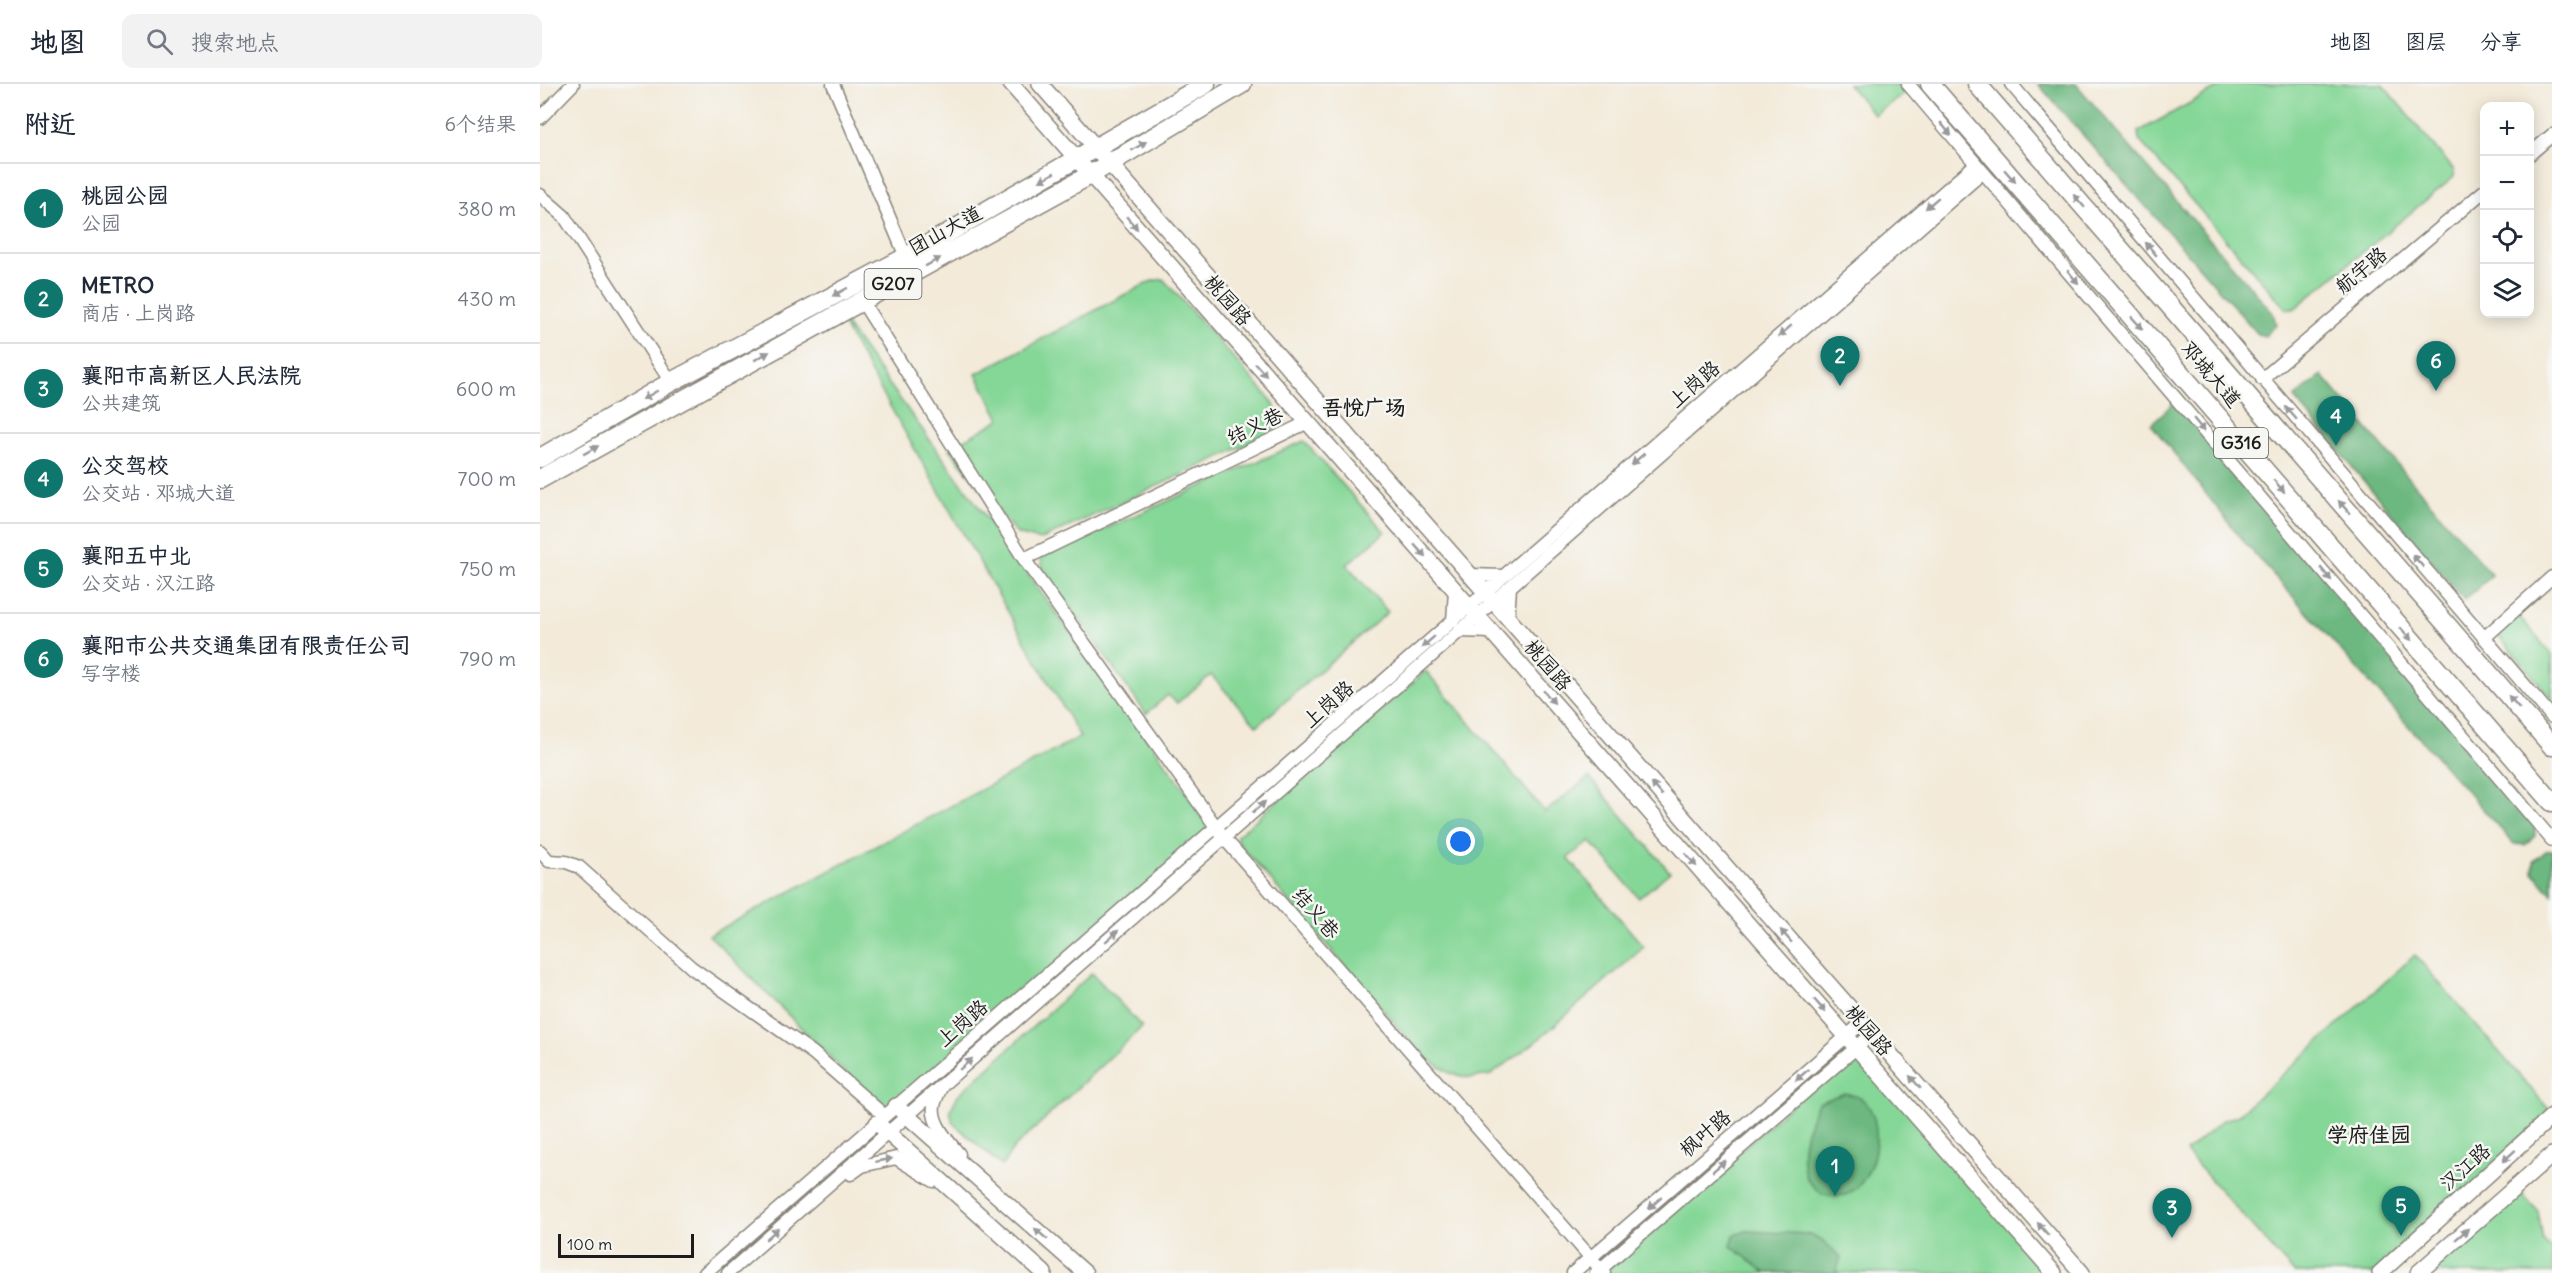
<!DOCTYPE html>
<html lang="zh">
<meta charset="utf-8">
<style>
body{margin:0;font-family:Delius,"LXGW WenKai TC",sans-serif;background:#f2f2f3;color:#1f2937}
.controls{position:absolute;right:18px;top:18px;display:grid;overflow:hidden;border-radius:12px;box-shadow:0 3px 15px #0003}
.controls button{width:54px;height:54px;display:grid;place-items:center;padding:0;border:0;border-bottom:2px solid #e0e1e3;background:#fff;color:#1f2937;font:30px sans-serif}
.scale{position:absolute;left:18px;bottom:15px;width:136px;box-sizing:border-box;padding-left:6px;border:3px solid #1c1c1c;border-top:0;font-size:16px;line-height:21px;white-space:nowrap;color:#1c1c1c;-webkit-text-stroke:4px #f6f6f2;paint-order:stroke}
.you{position:absolute;left:921px;top:758px;width:21px;height:21px;margin:-15px;border:4px solid #fff;border-radius:50%;background:#1a73e8;box-shadow:0 0 0 9px #1a73e833}
.badge{display:grid;place-items:center;width:39px;height:39px;border-radius:50%;background:#0f766e;color:#fff;font-size:20px;font-weight:700}
.pin{position:absolute;translate:-50% -50px;filter:drop-shadow(0 2px 3px #0008)}
.pin::after{content:'';position:absolute;top:32px;width:21px;height:18px;background:inherit;clip-path:polygon(0 0,100% 0,50% 100%)}
.list{margin:0;padding:0;list-style:none}
h2{display:flex;justify-content:space-between;align-items:center;height:78px;margin:0;padding:0 24px;font-size:26px}
h2 small{font-size:20px;font-weight:400;color:#747a83}
.list li{display:grid;grid-template-columns:39px 1fr auto;gap:18px;align-items:center;box-sizing:border-box;height:90px;padding:0 24px;border-top:2px solid #e0e1e3}
.list b{display:block;font-size:22px;white-space:nowrap}
.list p{margin:0;font-size:20px;white-space:nowrap;color:#747a83}
.list em{font-size:20px;font-style:normal;color:#747a83}
.icon{flex:none;width:33px;height:33px;fill:none;stroke:currentColor;stroke-width:2;stroke-linecap:round;stroke-linejoin:round}
.map{position:relative;flex:none;width:2012px;height:1189px;overflow:hidden}
header{display:flex;align-items:center;gap:36px;box-sizing:border-box;height:84px;padding:0 30px;background:#fff;border-bottom:2px solid #e0e1e3}
header strong{font-size:28px}
nav{display:flex;gap:33px;margin-inline-start:auto;font-size:21px}
.search{width:420px;height:54px;background:#f2f2f3;display:flex;align-items:center;gap:15px;box-sizing:border-box;padding:0 21px;border-radius:12px;color:#747a83;font-size:22px}
main{display:flex}
aside{flex:1;background:#fff}
.map>svg:first-child{display:block}
</style>
<header>
<strong>地图</strong>
<div class="search"><svg class="icon" aria-label="search" viewBox="0 0 24 24"><circle cx="10" cy="10" r="6"/><path d="M15 15l6 6"/></svg>搜索地点</div>
<nav><a>地图</a><a>图层</a><a>分享</a></nav>
</header>
<main>
<aside>
<h2>附近<small>6个结果</small></h2>
<ul class="list">
<li><span class="badge">1</span><div><b>桃园公园</b><p>公园</p></div><em>380 m</em></li>
<li><span class="badge">2</span><div><b>METRO</b><p>商店 · 上岗路</p></div><em>430 m</em></li>
<li><span class="badge">3</span><div><b>襄阳市高新区人民法院</b><p>公共建筑</p></div><em>600 m</em></li>
<li><span class="badge">4</span><div><b>公交驾校</b><p>公交站 · 邓城大道</p></div><em>700 m</em></li>
<li><span class="badge">5</span><div><b>襄阳五中北</b><p>公交站 · 汉江路</p></div><em>750 m</em></li>
<li><span class="badge">6</span><div><b>襄阳市公共交通集团有限责任公司</b><p>写字楼</p></div><em>790 m</em></li>
</ul>
</aside>
<div class="map">
<svg width="2012" height="1189" viewBox="0 0 2012 1189">
<rect width="100%" height="100%" fill="#f6f6f2"/>
<filter id="ink" filterUnits="userSpaceOnUse"><feTurbulence type="fractalNoise" baseFrequency=".0167" numOctaves="2"/><feDisplacementMap in="SourceGraphic" scale="12" xChannelSelector="R" yChannelSelector="G"/><feConvolveMatrix kernelMatrix="1 2 1 2 8 2 1 2 1" color-interpolation-filters="sRGB"/></filter>
<filter id="wash" filterUnits="userSpaceOnUse"><feTurbulence type="fractalNoise" baseFrequency=".008" numOctaves="4" result="noise"/><feDisplacementMap in="SourceGraphic" scale="24" xChannelSelector="R" yChannelSelector="G"/><feGaussianBlur stdDeviation="1.35" result="paint"/><feColorMatrix in="noise" values="0 0 0 0 0 0 0 0 0 0 0 0 0 0 0 0 0 1.4 0 .05"/><feComposite in="paint" operator="in"/></filter>
<g filter="url(#wash)">
<rect width="100%" height="100%" fill="#f3ead9"/>
<!-- green -->
<path fill="#85d797" stroke="#507a5a" stroke-width="1.5" d="M1308,0H1368L1372,4L1334,31Z
M1684,0H1842L1914,86V93L1754,225H1746L1599,56L1598,48Z
M623,195L733,318L740,339L730,350L500,456L477,450L409,365L460,335L436,290L586,210L612,197Z
M293,223L677,750L351,1035L169,851L540,653Z
M764,357L845,448L807,481L848,528L717,642L671,591L637,619L628,611L606,630L502,483L501,473Z
M1974,531L1979,532L2012,571V615L1957,550Z
M886,587L1005,728L1049,693L1130,788L1099,814L1050,757L1028,774L1104,863L998,956L951,991L930,994L910,989L884,973L701,762L696,753Z
M1875,871L2012,1029L1840,1189H1754L1646,1068L1683,1036L1697,1032Z
M552,889L602,943L473,1065L462,1082L413,1039L410,1027L418,1011Z
M1316,963L1514,1189H1064Z
M1976,1103L1998,1127L2003,1156L2012,1166V1189H1878Z"/>
<!-- forest -->
<path fill="#6cb880" stroke="#446a4e" stroke-width="1.5" d="M1498,0H1536L1733,229L1736,241L1725,252L1718,250Z
M1782,291L1952,492L1924,516L1754,314Z
M1637,316L1995,736V752L1985,761L1974,760L1704,458L1611,340Z
M2012,766V810L1993,788L1994,777L2006,767Z
M1305,1009C1310,1011 1318,1012 1322,1015C1348,1036 1336,1100 1305,1111C1299,1113 1288,1110 1282,1110C1277,1105 1268,1099 1266,1093C1257,1067 1267,1041 1278,1019Z
M1206,1147L1269,1150L1282,1156L1301,1174L1296,1187L1299,1189H1226L1191,1162L1194,1151Z"/>
</g>
<g filter="url(#ink)">
<g fill="none" stroke-linecap="round" stroke-linejoin="round">
<defs>
<path id="minor" d="M293,0L366,173
M1368,0L2012,756
M1471,0L2012,633
M0,34L33,0
M1990,70L2012,51
M0,111L24,132L131,298
M322,217L484,475L768,338
M1722,295L1944,107
M484,475L684,754L1064,1189
M929,491L964,492
M968,535L970,503
M913,537L915,506
M920,547L952,548
M1944,554L2012,493
M0,767L9,777L26,778L39,783L152,884L273,969L345,1032
M401,1003C399,1009 395,1016 394,1022C391,1039 409,1058 419,1070
M311,1090L322,1082L356,1074L394,1097
M165,1189L1436,80
M188,1189L1443,88
M1033,1189L1322,939
M1056,1189L1332,950"/>
<path id="major" d="M471,0L1514,1189
M500,0L1542,1189
M356,1022L545,1189
M337,1039L504,1189
M1840,1189L2012,1032
M1878,1189L2012,1071"/>
<path id="highway" d="M1390,0L2012,718
M1437,0L2012,662
M0,374L131,298L366,173L666,0
M0,395L550,91L702,0"/>
</defs>
<!-- minor casing -->
<use href="#minor" stroke="#88837a" stroke-width="15"/>
<!-- major casing -->
<use href="#major" stroke="#88837a" stroke-width="18"/>
<!-- highway casing -->
<use href="#highway" stroke="#88837a" stroke-width="21"/>
<!-- minor -->
<use href="#minor" stroke="#fff" stroke-width="12"/>
<!-- major -->
<use href="#major" stroke="#fff" stroke-width="15"/>
<!-- highway -->
<use href="#highway" stroke="#fff" stroke-width="18"/>
</g>
<!-- one-way arrows -->
<defs><path id="oneway-solid" d="M-6-.8H1V-3.2L6.5 0L1 3.2V.8H-6Z" transform="scale(1.5)"/></defs>
<g fill="#999">
<use href="#oneway-solid" transform="translate(1406 45) rotate(50)"/>
<use href="#oneway-solid" transform="translate(599 62) rotate(-31)"/>
<use href="#oneway-solid" transform="translate(1470 92) rotate(49)"/>
<use href="#oneway-solid" transform="translate(507 93) rotate(150)"/>
<use href="#oneway-solid" transform="translate(1539 117) rotate(-131)"/>
<use href="#oneway-solid" transform="translate(1392 119) rotate(139)"/>
<use href="#oneway-solid" transform="translate(592 139) rotate(49)"/>
<use href="#oneway-solid" transform="translate(1611 165) rotate(-130)"/>
<use href="#oneway-solid" transform="translate(393 178) rotate(-29)"/>
<use href="#oneway-solid" transform="translate(1533 193) rotate(50)"/>
<use href="#oneway-solid" transform="translate(300 208) rotate(152)"/>
<use href="#oneway-solid" transform="translate(1597 239) rotate(49)"/>
<use href="#oneway-solid" transform="translate(1245 247) rotate(139)"/>
<use href="#oneway-solid" transform="translate(222 272) rotate(-29)"/>
<use href="#oneway-solid" transform="translate(721 286) rotate(49)"/>
<use href="#oneway-solid" transform="translate(110 311) rotate(150)"/>
<use href="#oneway-solid" transform="translate(1751 329) rotate(-131)"/>
<use href="#oneway-solid" transform="translate(1659 341) rotate(50)"/>
<use href="#oneway-solid" transform="translate(51 366) rotate(-29)"/>
<use href="#oneway-solid" transform="translate(1098 375) rotate(139)"/>
<use href="#oneway-solid" transform="translate(1739 402) rotate(49)"/>
<use href="#oneway-solid" transform="translate(1804 423) rotate(-131)"/>
<use href="#oneway-solid" transform="translate(880 467) rotate(49)"/>
<use href="#oneway-solid" transform="translate(1878 477) rotate(-131)"/>
<use href="#oneway-solid" transform="translate(1786 490) rotate(50)"/>
<use href="#oneway-solid" transform="translate(1866 550) rotate(49)"/>
<use href="#oneway-solid" transform="translate(888 558) rotate(139)"/>
<use href="#oneway-solid" transform="translate(1009 613) rotate(49)"/>
<use href="#oneway-solid" transform="translate(1974 618) rotate(-131)"/>
<use href="#oneway-solid" transform="translate(1117 705) rotate(-131)"/>
<use href="#oneway-solid" transform="translate(719 723) rotate(-41)"/>
<use href="#oneway-solid" transform="translate(1151 776) rotate(49)"/>
<use href="#oneway-solid" transform="translate(572 852) rotate(-41)"/>
<use href="#oneway-solid" transform="translate(1246 852) rotate(-131)"/>
<use href="#oneway-solid" transform="translate(1280 922) rotate(49)"/>
<use href="#oneway-solid" transform="translate(426 980) rotate(-41)"/>
<use href="#oneway-solid" transform="translate(1262 991) rotate(139)"/>
<use href="#oneway-solid" transform="translate(1375 998) rotate(-131)"/>
<use href="#oneway-solid" transform="translate(1969 1072) rotate(138)"/>
<use href="#oneway-solid" transform="translate(344 1076) rotate(-11)"/>
<use href="#oneway-solid" transform="translate(1179 1082) rotate(-41)"/>
<use href="#oneway-solid" transform="translate(1115 1119) rotate(139)"/>
<use href="#oneway-solid" transform="translate(1503 1145) rotate(-131)"/>
<use href="#oneway-solid" transform="translate(232 1150) rotate(-41)"/>
<use href="#oneway-solid" transform="translate(501 1150) rotate(-139)"/>
<use href="#oneway-solid" transform="translate(1922 1150) rotate(-41)"/>
</g>
</g>
<g text-anchor="middle" stroke-width="5" stroke-linejoin="round" paint-order="stroke">
<!-- shield labels -->
<g fill="#f6f6f2" stroke="#5d5d5c" stroke-width="1.5">
<rect x="324.5" y="185" width="57" height="30" rx="4.5"/>
<rect x="1674" y="344" width="54" height="30" rx="4.5"/>
</g>
<g font-size="18" font-weight="bold" fill="#1c1c1c">
<text x="353" y="206">G207</text>
<text x="1701" y="365">G316</text>
</g>
<!-- street labels -->
<g font-size="20" fill="#1c1c1c" stroke="#f6f6f2">
<text transform="translate(405 146) rotate(-29)" y="7">团山大道</text>
<text transform="translate(1821 186) rotate(-40)" y="7">航宇路</text>
<text transform="translate(688 216) rotate(49)" y="7">桃园路</text>
<text transform="translate(1671 290) rotate(49)" y="7">邓城大道</text>
<text transform="translate(1154 300) rotate(-41)" y="7">上岗路</text>
<text transform="translate(715 342) rotate(-26)" y="7">结义巷</text>
<text transform="translate(1008 581) rotate(49)" y="7">桃园路</text>
<text transform="translate(788 620) rotate(-41)" y="7">上岗路</text>
<text transform="translate(776 829) rotate(49)" y="7">结义巷</text>
<text transform="translate(422 939) rotate(-41)" y="7">上岗路</text>
<text transform="translate(1329 946) rotate(49)" y="7">桃园路</text>
<text transform="translate(1165 1049) rotate(-41)" y="7">枫叶路</text>
<text transform="translate(1925 1083) rotate(-42)" y="7">汉江路</text>
</g>
<!-- neighbourhood labels -->
<g font-size="21" font-weight="bold" fill="#1c1c1c" stroke="#f6f6f2">
<text x="824" y="331">吾悦广场</text>
<text x="1829" y="1058">学府佳园</text>
</g>
</g>
</svg>
<div class="controls">
<button>+</button>
<button>−</button>
<button><svg class="icon" aria-label="locate" viewBox="0 0 24 24"><circle cx="12" cy="12" r="6"/><path d="M12 2v4M12 18v4M2 12h4M18 12h4"/></svg></button>
<button><svg class="icon" aria-label="layers" viewBox="0 0 24 24"><path d="M12 4l9 5-9 5-9-5zM3 14l9 5 9-5"/></svg></button>
</div>
<div class="scale">100 m</div>
<div class="you"></div>
<div class="pin badge" style="left:1295px;top:1112px">1</div>
<div class="pin badge" style="left:1300px;top:302px">2</div>
<div class="pin badge" style="left:1632px;top:1154px">3</div>
<div class="pin badge" style="left:1796px;top:362px">4</div>
<div class="pin badge" style="left:1861px;top:1152px">5</div>
<div class="pin badge" style="left:1896px;top:307px">6</div>
</div>
</main>
